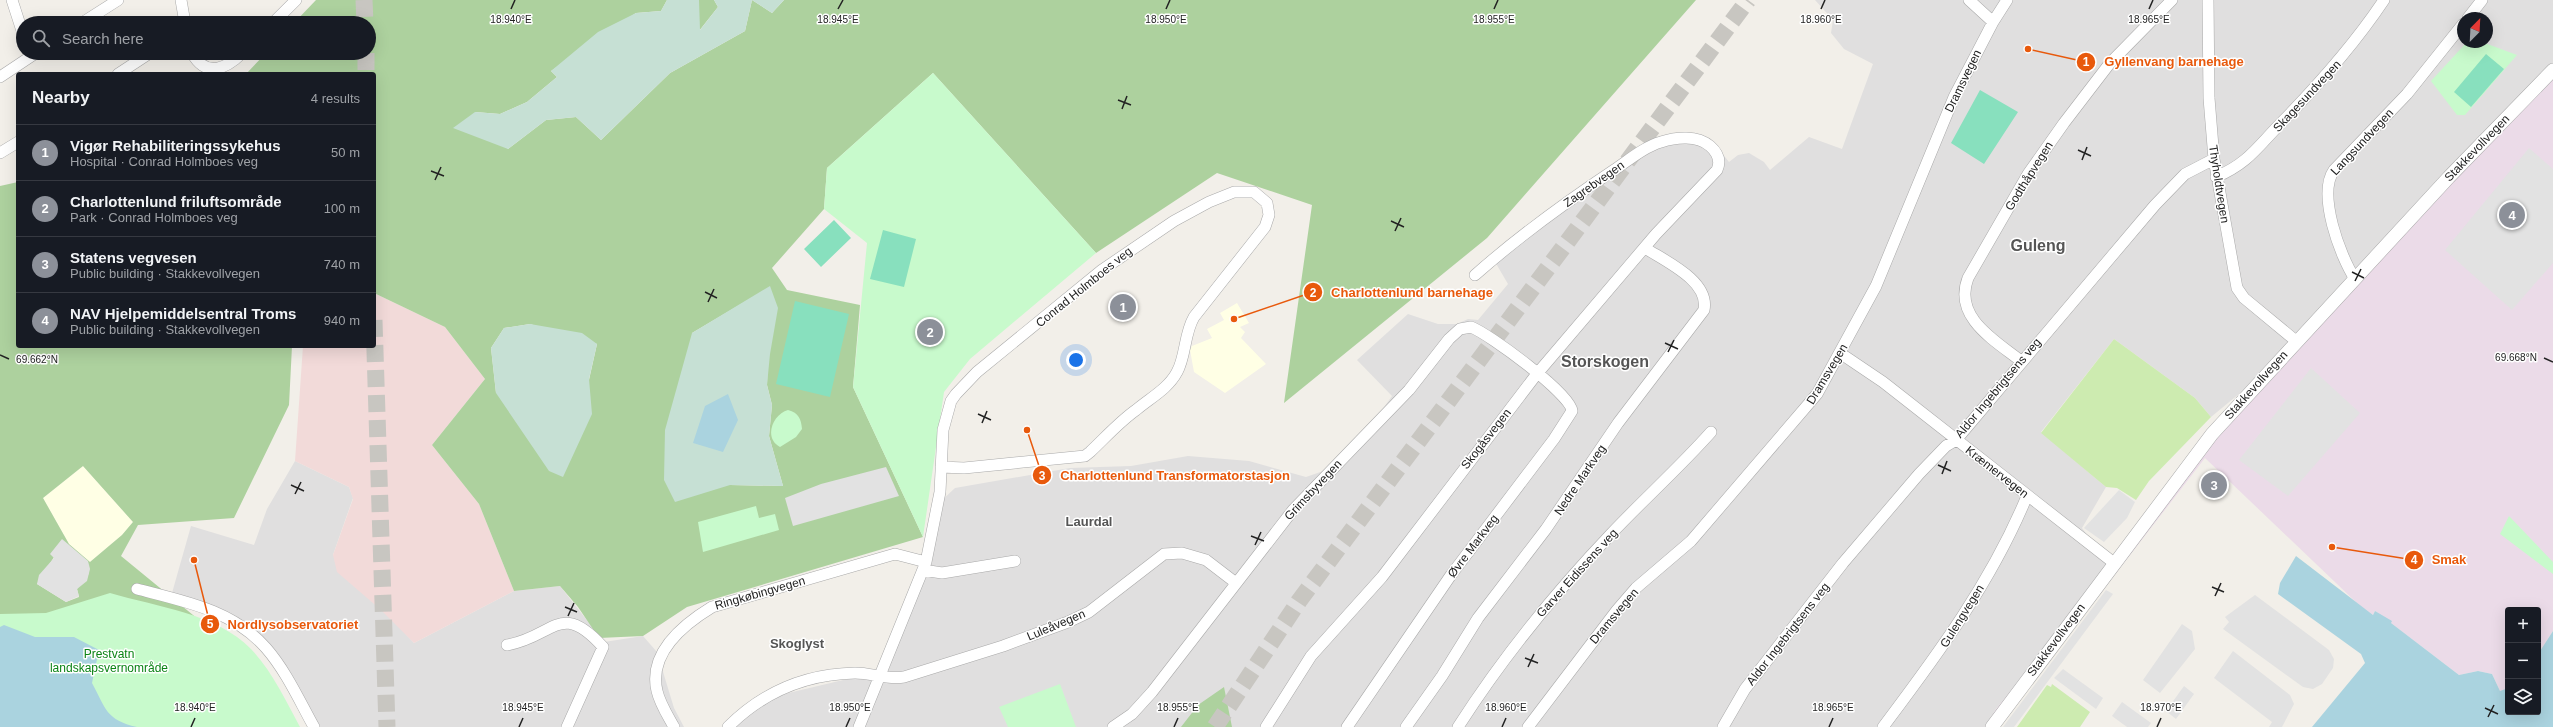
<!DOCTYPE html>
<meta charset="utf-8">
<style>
body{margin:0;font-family:Helvetica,sans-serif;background:#242831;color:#f1f3f6}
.controls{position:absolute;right:12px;bottom:12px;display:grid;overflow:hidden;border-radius:4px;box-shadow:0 4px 16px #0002}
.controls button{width:36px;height:36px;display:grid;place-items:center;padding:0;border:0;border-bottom:1px solid #363941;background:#171b24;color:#f1f3f6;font:20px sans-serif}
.compass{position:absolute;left:2457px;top:12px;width:36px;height:36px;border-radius:50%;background:#171b24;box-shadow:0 4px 16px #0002;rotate:24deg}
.you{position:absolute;left:1076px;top:360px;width:14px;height:14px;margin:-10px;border:3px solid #fff;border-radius:50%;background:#1a73e8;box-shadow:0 0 0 6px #1a73e833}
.badge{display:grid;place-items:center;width:26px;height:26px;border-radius:50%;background:#8c9099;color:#fff;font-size:13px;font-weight:700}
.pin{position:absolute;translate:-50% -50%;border:2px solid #fff;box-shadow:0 1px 4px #0006}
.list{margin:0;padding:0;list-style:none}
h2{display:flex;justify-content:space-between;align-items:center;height:52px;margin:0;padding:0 16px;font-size:17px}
h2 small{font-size:13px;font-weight:400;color:#9ea1a6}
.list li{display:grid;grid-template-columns:26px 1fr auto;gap:12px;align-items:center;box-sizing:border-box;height:56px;padding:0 16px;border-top:1px solid #363941}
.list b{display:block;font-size:15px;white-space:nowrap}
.list p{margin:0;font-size:13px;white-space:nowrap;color:#9ea1a6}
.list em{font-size:13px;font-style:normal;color:#9ea1a6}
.icon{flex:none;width:22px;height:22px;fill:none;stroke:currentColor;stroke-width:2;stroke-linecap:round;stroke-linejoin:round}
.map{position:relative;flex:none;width:2553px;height:727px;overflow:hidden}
.search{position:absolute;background:#171b24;box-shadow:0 4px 16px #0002;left:16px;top:16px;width:360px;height:44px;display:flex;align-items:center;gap:10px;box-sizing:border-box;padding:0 14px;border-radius:22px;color:#9ea1a6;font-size:15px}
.panel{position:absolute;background:#171b24;box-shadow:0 4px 16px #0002;left:16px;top:72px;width:360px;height:276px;border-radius:4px}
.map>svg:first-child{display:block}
</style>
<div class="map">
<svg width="2553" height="727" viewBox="0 0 2553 727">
<rect width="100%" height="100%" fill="#f2efe9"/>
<!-- residential -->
<path fill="#e0dfdf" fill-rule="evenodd" d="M1815,0H2553V71L2296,347L2211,417L2195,398L2114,339L2041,432L2106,487L2082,528L2100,552L2111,570L1996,709L1985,727H727L759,700L877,672L904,619L939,503L955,488L1070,468L1131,466L1188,456L1249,461L1306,477L1329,469L1369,428L1392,396L1357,360L1408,314L1438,324H1457L1468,319L1478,320L1508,284L1491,255L1663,136L1717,147L1729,162L1738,155L1749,153L1764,162L1770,170L1809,137L1842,149L1873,64L1844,49L1831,33L1833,20ZM2463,18H2487V42H2463Z
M295,461L349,487L353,498L333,555L414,643L514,591L560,586L604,642L643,636L657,652L674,708L684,727H312L251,627L172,593L191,526L254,545L267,509Z"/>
<!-- commercial -->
<path fill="#f2dad9" d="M374,293L445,327L485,379L432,445L479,504L514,591L414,643L381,610L337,572L333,555L353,499L349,487L295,461L303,346H374Z"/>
<!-- industrial -->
<path fill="#ebdbe8" d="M2553,71V631L2538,654V610H2508V688L2500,691L2492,674L2478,671L2459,675L2375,611L2373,615L2359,605L2205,458L1997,727H1985L1996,709L2200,455Z"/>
<!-- education -->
<path fill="#ffffe5" d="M1237,303L1249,323L1240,327L1245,332L1241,338L1266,364L1225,393L1194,372L1190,350L1192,346L1212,338L1207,329L1224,320L1220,313Z
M83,466L133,522L122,535L90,562L69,544L43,498Z"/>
<!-- grass -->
<path fill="#cdebb0" d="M2114,339L2195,398L2211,417L2149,481L2136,500L2117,488L2106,487L2041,433Z
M2052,684L2090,712L2080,727H2017L2047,685L2051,687Z"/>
<!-- forest -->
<path fill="#add19e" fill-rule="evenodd" d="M316,0H667L661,11L636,13L551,71L557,77L527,102L500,114L475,112L508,149L546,120L576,117L601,140L670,73L745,31L752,0L772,13L784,0H1696L1487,238L1284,403L1312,205L1217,173L1096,253L933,73L827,168L824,209L772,268L787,290L860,305L853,387L923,537L687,607L643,636L599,638L578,607L560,586L514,591L479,504L432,445L485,379L445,327L374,293V74H246L266,53H369V23H294ZM770,287L767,385L772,405L769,436L783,486L730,485L692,333ZM530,324L597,344L589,380L496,393L491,348L504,328Z
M699,0H714L718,7L699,31Z
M18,182V346H292L289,405L234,518L138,525L121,556L254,665L0,627V186ZM83,466L133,522L122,535L90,562L69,544L43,498ZM54,557L87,563C93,577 83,580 77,589L79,597L66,602L37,584Z
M1224,687L1232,727H1181L1198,705Z"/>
<!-- wetland -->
<path fill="#c6e0d4" d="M667,0H699L700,30L718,7L714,0H784L772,13L752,0L745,31L670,73L601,140L576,117L546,120L508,149L453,128L475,112L500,114L527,102L557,77L551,71L598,32L636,13L661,11Z
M770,286L778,308L770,354L767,385L772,405L769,436L783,486L730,485L675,502L664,480L665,430L692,333Z
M530,324L582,333L597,344L589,379L592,414L563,477L549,471L496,393L491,348L504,328Z"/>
<!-- park -->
<path fill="#c8facc" d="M2467,42H2482L2517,55L2465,115H2457L2431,81Z
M933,73L1096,253L970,359L944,392L923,537L853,387L867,243L824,209L827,168Z
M788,410C799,413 801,419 802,429L796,437L780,447C763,438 773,414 788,410Z
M756,506L759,518L775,514L779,530L703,552L698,522Z
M2509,516L2553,562V574L2500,534Z
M110,593C157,607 216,613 251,649C272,671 286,701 300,727H0V614L46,613Z
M1060,684L1076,727H1008L999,707Z"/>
<!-- pitch -->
<path fill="#88e0be" d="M2486,54L2504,69L2471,107L2454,92Z
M1980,90L2018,112L1984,164L1951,143Z
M834,220L851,238L821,267L804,249Z
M883,230L916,239L904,287L870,279Z
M795,301L849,314L830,397L776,384Z"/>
<!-- parking -->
<path fill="#e2e2e2" d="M2529,148L2553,169V263L2512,310L2445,250Z
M2311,368L2360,413L2288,496L2239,460Z
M886,467L899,496L793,526L785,498L821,484Z
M2119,490L2135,502L2127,518L2104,542L2084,528Z
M62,539L88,561L90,569L87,581L77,589L79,596L66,602L37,584L39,575L54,558L50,554Z
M2106,590L2113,594L2014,727H2003Z
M2255,595L2329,650L2334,659L2333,668L2322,684L2313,689L2303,687L2223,629L2229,622L2225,617Z
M2182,624L2192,631L2195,649L2160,693L2143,680Z
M2233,651L2290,695L2294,704L2282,727H2269L2272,722L2214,678Z
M2063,669L2103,698L2096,709L2054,678Z
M2184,686L2194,694L2176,719L2166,711Z
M2122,702L2151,723L2148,727H2127L2112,716Z"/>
<!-- water -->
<path fill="#aad3df" d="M728,394L738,420L723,452L693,443L705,406Z
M2296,556L2373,615L2375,611L2392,621L2391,623L2459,675L2478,671L2492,674L2500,691L2508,688V712H2538V654L2553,631V727H2312L2365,663L2361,654L2278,594L2280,583Z
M4,625L35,637H74L99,650L92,683C106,709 106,720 137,727H0V627Z"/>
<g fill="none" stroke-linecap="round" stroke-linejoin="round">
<!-- primary-tunnel -->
<path stroke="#c8c6c1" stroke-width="17" stroke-dasharray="17 8" stroke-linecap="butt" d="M364,0L365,23
M366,53V74
M374,320L387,727
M1215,727L1299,601L1748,0"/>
<defs>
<path id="minor" d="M12,0L23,34
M181,0L185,23
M1969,0L1993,22
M2208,0L2209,98L2214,159L2237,288L2244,298L2296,341
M2468,18L2482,0
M82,23L118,0
M273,23L296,0
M192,53C206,78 226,69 242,53
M118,74L150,53
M0,77L36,53
M0,153L18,142
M2216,177C2249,163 2258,146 2283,121C2320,83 2354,45 2384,0
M2355,279C2340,256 2317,194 2334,170L2407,94L2463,24
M1840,353L1883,382L2114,563
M2021,361C1994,340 1953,317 1968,278L2028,174L2064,123L2110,63L2172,0
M923,570L942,573L1015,561
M137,589C183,601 233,610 266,648C286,671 299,700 314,727
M507,645C554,637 560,599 603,647L567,727
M674,727C668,716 660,704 657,691C648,652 684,624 712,607L895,554L926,562
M728,727C763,692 805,674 855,673C872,673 887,680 904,677L1003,646L1068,622L1089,612L1164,554L1182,553L1206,560L1236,583
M859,727L926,562L940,492L943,430L951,401L956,394L977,372L1102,270L1174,221L1209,202L1234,192H1254L1267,203L1269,215L1265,227L1194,317C1184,334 1186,356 1177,372C1168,389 1150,398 1136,410C1119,422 1105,438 1090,452L1085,456L964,468L941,467
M1113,727L1132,714L1152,692L1293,510L1409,390L1449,339L1460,329L1471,327C1489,334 1571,394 1572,411L1554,439L1451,575L1347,727
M1266,727L1311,656L1382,577L1536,375L1656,234L1717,170C1721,161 1718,153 1710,146C1697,135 1676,137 1661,142C1644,147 1629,160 1614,170C1566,202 1518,237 1475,275
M1406,727L1442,676L1478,618L1546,529L1618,423L1704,310C1710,281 1665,261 1645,248
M1458,727C1503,657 1554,594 1611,534C1644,499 1679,468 1711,432
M1528,727L1617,610L1636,588L1691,541L1817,394L1876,286L1954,97L1993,22L2007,0
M1723,727L1745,689L1843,563L1919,474L1946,446L1956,440L2155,205L2185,174L2214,159
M1883,727C1938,654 1992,581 2027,496"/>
<path id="tertiary" d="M1992,727L2212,434L2449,177L2553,70"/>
</defs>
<!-- minor casing -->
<use href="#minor" stroke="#a9a9a9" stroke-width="12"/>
<!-- tertiary casing -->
<use href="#tertiary" stroke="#a9a9a9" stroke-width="14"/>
<!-- minor -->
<use href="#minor" stroke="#fff" stroke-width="11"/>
<!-- tertiary -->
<use href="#tertiary" stroke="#fff" stroke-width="13"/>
</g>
<!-- ticks -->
<path fill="none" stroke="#222" stroke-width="1.5" d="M511,9L515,0M838,9L843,0M1166,9L1170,0M1494,9L1498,0M1821,9L1825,0M2149,9L2153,0M1118,100L1131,105M1122,109L1127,96M2078,150L2091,156M2082,160L2087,147M431,171L444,176M435,180L441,167M1391,221L1404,227M1395,231L1401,218M2352,272L2364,278M2355,281L2361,269M705,292L717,298M708,302L714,289M1665,343L1678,349M1668,352L1674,340M0,355L9,359M2544,358L2553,362M978,414L991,420M982,423L987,411M1938,465L1951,471M1942,474L1947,461M291,485L304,491M295,494L301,482M1251,536L1264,541M1255,545L1261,532M2212,587L2224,592M2215,596L2221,583M565,607L577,612M568,616L574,603M1525,658L1538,663M1528,667L1534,654M2485,708L2498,714M2488,717L2494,705M191,727L195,718M519,727L523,718M846,727L850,718M1174,727L1178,718M1502,727L1506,718M1829,727L1833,718M2157,727L2161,718"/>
<g text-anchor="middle" stroke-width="3" stroke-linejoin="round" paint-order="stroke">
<!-- street labels -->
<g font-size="12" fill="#222" stroke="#fff">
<text transform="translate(1963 81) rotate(-64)" y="4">Dramsvegen</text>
<text transform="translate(2307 96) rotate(-47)" y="4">Skagesundvegen</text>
<text transform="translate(2362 142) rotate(-47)" y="4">Langsundvegen</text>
<text transform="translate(2477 148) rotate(-46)" y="4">Stakkevollvegen</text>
<text transform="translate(2029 176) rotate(-58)" y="4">Godthåpvegen</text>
<text transform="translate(1594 184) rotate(-35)" y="4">Zagrebvegen</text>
<text transform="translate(2219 184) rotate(81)" y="4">Thyholdtvegen</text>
<text transform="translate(1084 287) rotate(-39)" y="4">Conrad Holmboes veg</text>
<text transform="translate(1827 374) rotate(-59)" y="4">Dramsvegen</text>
<text transform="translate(2256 385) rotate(-48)" y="4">Stakkevollvegen</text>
<text transform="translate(1998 388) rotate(-50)" y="4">Aldor Ingebrigtsens veg</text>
<text transform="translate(1486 439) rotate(-52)" y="4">Skogåsvegen</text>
<text transform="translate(1997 472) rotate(38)" y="4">Kræmervegen</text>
<text transform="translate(1580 480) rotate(-56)" y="4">Nedre Markveg</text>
<text transform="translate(1313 490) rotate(-47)" y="4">Grimsbyvegen</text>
<text transform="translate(1473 546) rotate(-53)" y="4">Øvre Markveg</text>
<text transform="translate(1577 573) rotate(-48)" y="4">Garver Eidissens veg</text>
<text transform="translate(760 593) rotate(-16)" y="4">Ringkøbingvegen</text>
<text transform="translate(1614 616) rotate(-50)" y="4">Dramsvegen</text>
<text transform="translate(1962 616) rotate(-58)" y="4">Gulengvegen</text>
<text transform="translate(1056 625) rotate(-23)" y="4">Luleåvegen</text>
<text transform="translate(1788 634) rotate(-52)" y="4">Aldor Ingebrigtsens veg</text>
<text transform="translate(2056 640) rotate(-53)" y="4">Stakkevollvegen</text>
</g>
<!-- park labels -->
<g font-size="12" fill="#0c8416" stroke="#fff">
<text x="109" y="658">Prestvatn<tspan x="109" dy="14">landskapsvernområde</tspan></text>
</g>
<!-- neighbourhood labels -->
<g font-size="13" font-weight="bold" fill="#555" stroke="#fff">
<text x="1089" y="526">Laurdal</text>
<text x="797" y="648">Skoglyst</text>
</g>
<!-- district labels -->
<g font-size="16" font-weight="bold" fill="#555" stroke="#fff">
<text x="2038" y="251">Guleng</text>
<text x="1605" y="367">Storskogen</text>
</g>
</g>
<g font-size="10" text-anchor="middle" fill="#222" stroke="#fff" stroke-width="3" stroke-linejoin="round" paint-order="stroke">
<text x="2149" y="23">18.965°E</text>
<text x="511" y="23">18.940°E</text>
<text x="838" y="23">18.945°E</text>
<text x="1166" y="23">18.950°E</text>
<text x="1494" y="23">18.955°E</text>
<text x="1821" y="23">18.960°E</text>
<text x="2516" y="361">69.668°N</text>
<text x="37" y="363">69.662°N</text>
<text x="195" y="711">18.940°E</text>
<text x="523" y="711">18.945°E</text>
<text x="850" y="711">18.950°E</text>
<text x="1178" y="711">18.955°E</text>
<text x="1506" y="711">18.960°E</text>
<text x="1833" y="711">18.965°E</text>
<text x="2161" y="711">18.970°E</text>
</g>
<!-- callouts -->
<path fill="none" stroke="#e8590c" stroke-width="1.5" d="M2028 49L2086 62M1234 319L1313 292M1027 430L1042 475M2332 547L2414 560M194 560L210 624"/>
<g fill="#e8590c" stroke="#fff" stroke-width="1.5">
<circle cx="2028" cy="49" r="4"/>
<circle cx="1234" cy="319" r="4"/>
<circle cx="1027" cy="430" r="4"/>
<circle cx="2332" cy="547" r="4"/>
<circle cx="194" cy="560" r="4"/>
<circle cx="2086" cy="62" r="10"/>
<circle cx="1313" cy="292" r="10"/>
<circle cx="1042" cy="475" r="10"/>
<circle cx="2414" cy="560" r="10"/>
<circle cx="210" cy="624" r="10"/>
</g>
<g font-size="12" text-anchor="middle" font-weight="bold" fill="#fff">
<text x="2086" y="66">1</text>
<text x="1313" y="297">2</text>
<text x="1042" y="480">3</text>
<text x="2414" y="564">4</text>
<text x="210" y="628">5</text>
</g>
<g font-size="13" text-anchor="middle" font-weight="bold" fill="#e8590c" stroke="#fff" stroke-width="3" stroke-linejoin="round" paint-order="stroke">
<text x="2174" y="66">Gyllenvang barnehage</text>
<text x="1412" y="297">Charlottenlund barnehage</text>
<text x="1175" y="480">Charlottenlund Transformatorstasjon</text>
<text x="2449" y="564">Smak</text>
<text x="293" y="629">Nordlysobservatoriet</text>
</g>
</svg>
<div class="controls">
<button>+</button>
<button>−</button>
<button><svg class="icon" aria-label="layers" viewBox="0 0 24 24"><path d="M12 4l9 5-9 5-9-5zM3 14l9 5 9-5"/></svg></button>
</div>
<svg class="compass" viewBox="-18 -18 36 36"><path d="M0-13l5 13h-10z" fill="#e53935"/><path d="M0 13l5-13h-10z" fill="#9ea1a6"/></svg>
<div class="you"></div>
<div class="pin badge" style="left:1123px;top:307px">1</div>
<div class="pin badge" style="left:930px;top:332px">2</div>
<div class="pin badge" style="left:2214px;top:485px">3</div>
<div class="pin badge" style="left:2512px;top:215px">4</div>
<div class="search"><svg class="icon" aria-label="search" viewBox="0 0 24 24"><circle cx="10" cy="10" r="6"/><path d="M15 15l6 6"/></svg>Search here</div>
<section class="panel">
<h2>Nearby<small>4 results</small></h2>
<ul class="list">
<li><span class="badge">1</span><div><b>Vigør Rehabiliteringssykehus</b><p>Hospital · Conrad Holmboes veg</p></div><em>50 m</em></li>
<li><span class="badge">2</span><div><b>Charlottenlund friluftsområde</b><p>Park · Conrad Holmboes veg</p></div><em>100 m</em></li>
<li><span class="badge">3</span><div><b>Statens vegvesen</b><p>Public building · Stakkevollvegen</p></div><em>740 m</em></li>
<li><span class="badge">4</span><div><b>NAV Hjelpemiddelsentral Troms</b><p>Public building · Stakkevollvegen</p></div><em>940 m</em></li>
</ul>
</section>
</div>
